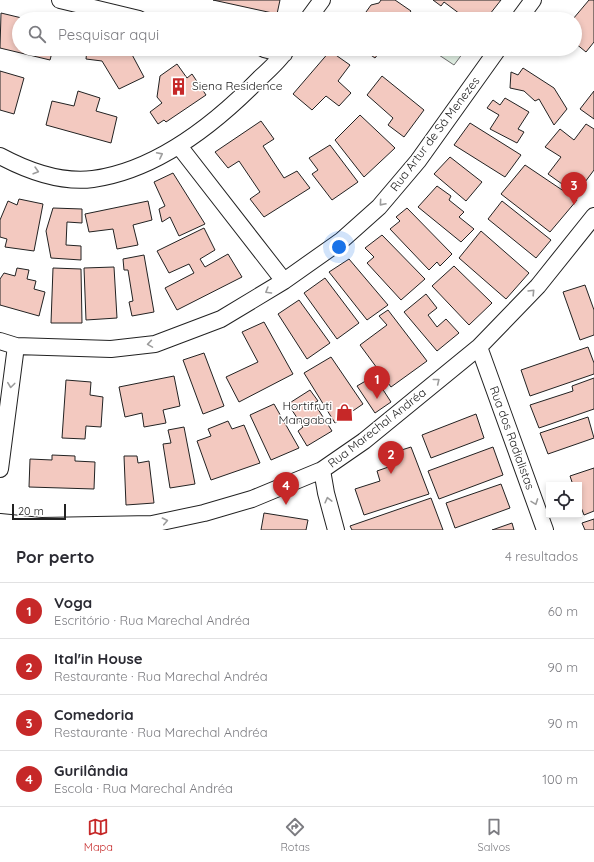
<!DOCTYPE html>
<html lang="pt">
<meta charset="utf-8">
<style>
body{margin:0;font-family:Quicksand,sans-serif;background:#f2f2f3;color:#2b2b33}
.controls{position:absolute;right:12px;bottom:12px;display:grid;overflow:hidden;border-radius:0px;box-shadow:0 2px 6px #0003}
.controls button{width:36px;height:36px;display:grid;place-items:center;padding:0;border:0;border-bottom:1px solid #e1e1e2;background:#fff;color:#2b2b33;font:20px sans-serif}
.scale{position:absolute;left:12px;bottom:10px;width:54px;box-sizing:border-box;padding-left:4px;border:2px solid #222;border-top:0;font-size:11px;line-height:14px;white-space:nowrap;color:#222;-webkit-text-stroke:3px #fff;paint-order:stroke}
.you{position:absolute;left:339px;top:247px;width:14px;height:14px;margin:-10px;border:3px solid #fff;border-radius:50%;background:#1a73e8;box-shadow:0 0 0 6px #1a73e833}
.badge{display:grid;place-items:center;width:26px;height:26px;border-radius:50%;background:#c62828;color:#fff;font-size:13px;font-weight:700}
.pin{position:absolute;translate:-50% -33px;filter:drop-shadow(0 1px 2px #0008)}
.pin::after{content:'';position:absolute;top:21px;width:14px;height:12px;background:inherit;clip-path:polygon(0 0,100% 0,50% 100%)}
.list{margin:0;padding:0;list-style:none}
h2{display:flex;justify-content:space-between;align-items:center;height:52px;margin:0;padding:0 16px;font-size:17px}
h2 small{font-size:13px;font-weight:400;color:#7c7c81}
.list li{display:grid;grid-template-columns:26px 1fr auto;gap:12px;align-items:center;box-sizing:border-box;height:56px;padding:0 16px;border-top:1px solid #e1e1e2}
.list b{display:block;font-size:15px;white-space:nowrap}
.list p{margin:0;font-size:13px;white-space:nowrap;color:#7c7c81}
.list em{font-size:13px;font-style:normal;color:#7c7c81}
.icon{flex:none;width:22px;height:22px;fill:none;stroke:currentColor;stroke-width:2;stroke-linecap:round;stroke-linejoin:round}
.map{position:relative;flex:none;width:594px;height:530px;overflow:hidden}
.search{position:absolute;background:#fff;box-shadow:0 2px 6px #0003;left:12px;right:12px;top:12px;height:44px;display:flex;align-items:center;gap:10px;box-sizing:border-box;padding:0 14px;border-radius:22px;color:#7c7c81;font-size:15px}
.sheet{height:276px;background:#fff}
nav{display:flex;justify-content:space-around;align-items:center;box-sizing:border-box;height:56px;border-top:1px solid #e1e1e2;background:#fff;font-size:11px;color:#7c7c81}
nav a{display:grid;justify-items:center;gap:2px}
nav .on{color:#c62828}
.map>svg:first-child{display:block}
</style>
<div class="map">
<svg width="594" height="530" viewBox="0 0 594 530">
<rect width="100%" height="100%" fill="#fff"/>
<!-- green -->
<path fill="#e0efe3" stroke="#6f6f6f" d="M430,49H466L454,65Z"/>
<!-- building -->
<path fill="#f3c9c0" stroke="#222" d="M213,0H280L277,14Z
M381,0H395L411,11L405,19H361L371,5L379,3Z
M433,0H501L486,19H458L457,18L460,14L444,2L441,6Z
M589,0H594V42L586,52L575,43V19H573Z
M1,13L26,19H19V49H53L50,60L0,48Z
M87,49H114L113,54L123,49H129L144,77L119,89L102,61L86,59Z
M362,49H382L375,58Z
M330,51L350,65L338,81L351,93L339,106L326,96L312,110L293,94Z
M177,64L187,78L192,74L206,95L166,122L164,120L158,124L150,112L162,103L157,97L160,76Z
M523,68L554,88L567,109L554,125L539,99L535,101L524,91L510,88L511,72L518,75Z
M0,71L24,78L14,114L0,110Z
M382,76L424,110L404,137L388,125L393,118L367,95Z
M78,91L100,98L96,111L117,117L111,143L46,125L52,101L74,106Z
M594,91V119L580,109Z
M505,98L529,112L518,129L524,132L517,143L490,129L499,115L487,108L493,100L500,105Z
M360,115L395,148L364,177L335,140Z
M261,121L274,139L263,146L284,178L297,171L310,188L264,217L250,199L260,192L239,161L228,168L215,152Z
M470,123L521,155L505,177L454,145Z
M586,124L594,129V170L576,194L548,174L561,157L545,147L560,129L574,140Z
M330,145L358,182L332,200L312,174L318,170L309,158Z
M450,157L482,182L466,201L434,174Z
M525,165L577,200L550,232L501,194Z
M173,173L205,224L179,236L170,217L162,222L159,209L165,206L154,182Z
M437,186L451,196L449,200L464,212L459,217L474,229L461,242L418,207Z
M19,199L43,204L34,251L5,247L7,239L0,237V220L8,201L17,205Z
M148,201L152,220L133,225L138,245L117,249L113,229L89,232L85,214Z
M502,201L551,240L536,258L488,219Z
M53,208L82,209V223L67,222L66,245L81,246V260L51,258L46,231Z
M407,208L452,254L440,266L437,262L429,270L390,229L400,221L396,217Z
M204,228L215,250L200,259L205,267L228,254L242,277L177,310L165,288L194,273L189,264L169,273L157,251Z
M481,231L529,273L506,299L459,258Z
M382,235L425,279L401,300L367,263L374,257L365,248Z
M144,255L154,312L132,316L129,302L133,301L128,270H124L123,259Z
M349,259L388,305L367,320L329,272Z
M454,266L492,303L469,325L432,286Z
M114,267L117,318L86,320L84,268Z
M17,268L29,270L27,279L36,281L34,289L45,292L39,316L0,305V279L4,273L15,276Z
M53,268L81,269L82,323H51Z
M325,278L359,323L337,339L304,293Z
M585,285L594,310V335L580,340L563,292Z
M426,294L437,308L428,315L437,327L446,319L459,333L437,351L404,312Z
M299,300L330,343L307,359L278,314Z
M388,310L427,361L391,387L360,345L387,325L379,316Z
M264,322L293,374L239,402L226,377L258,362L242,332Z
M588,347L594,363V374L530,396L521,370Z
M204,353L224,406L203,414L183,360Z
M331,357L363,404L335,423L304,373Z
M174,376L180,406L163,410L166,423L144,427L142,413L125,417L119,387Z
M594,378V409L539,428L530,405L573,391L572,386Z
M369,379L378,382L391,402L375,413L357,386Z
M66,380L91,382L90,395L103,397L101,427L86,426L85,439L62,438Z
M310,390L318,401L314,403L332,431L307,446L298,431L303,427L288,404Z
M274,404L299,448L271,460L250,415Z
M476,414L484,438L431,458L422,435Z
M588,417L594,438L548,454L540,433Z
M228,421L232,429L244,425L260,463L211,480L197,441L211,436L208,429Z
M184,427L195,484L170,488L163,444L171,443L168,430Z
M411,447L429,494L364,515L355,489L380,481L377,471L397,464L392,453Z
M493,447L503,475L439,499L428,471Z
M52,455L75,456V461L95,462L94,489L29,487L30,459L52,460Z
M124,456H137L138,463L149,461L154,503L126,505Z
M594,468V511L584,515L579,502V485H573L570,476Z
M501,484L510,508L455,528L446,503Z
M431,498L443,530H352L350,526Z
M264,513L308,520L306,530H261Z
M594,519V530H585L582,523Z
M512,523L514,530H492Z"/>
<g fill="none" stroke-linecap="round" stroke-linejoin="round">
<defs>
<path id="minor" d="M60,0L139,19
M308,19L322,0
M519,19L533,0
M264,49L284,54
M179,146L284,281
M0,156C28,171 61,183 93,179C158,170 216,123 260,78C270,69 280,60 287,49
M0,341L16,346L111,349L155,344L221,319L284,281L342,240L379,207L418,161L498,49
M479,347L545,530
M0,469L16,346
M322,470L326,493L336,530
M0,522L41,526L152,524L204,513L252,499L322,470L364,441L479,347L538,286L594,216"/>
</defs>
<!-- minor casing -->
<use href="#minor" stroke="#222" stroke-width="18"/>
<!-- minor -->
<use href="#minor" stroke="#fff" stroke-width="16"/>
</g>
<!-- one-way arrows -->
<defs><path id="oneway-chevron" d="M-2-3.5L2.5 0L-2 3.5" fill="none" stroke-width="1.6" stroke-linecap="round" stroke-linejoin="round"/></defs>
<g stroke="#9c9c9c">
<use href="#oneway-chevron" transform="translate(160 155) rotate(-27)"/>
<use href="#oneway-chevron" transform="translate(36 171) rotate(16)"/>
<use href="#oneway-chevron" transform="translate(382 203) rotate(131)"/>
<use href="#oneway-chevron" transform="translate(268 291) rotate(149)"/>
<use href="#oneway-chevron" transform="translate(532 292) rotate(-46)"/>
<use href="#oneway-chevron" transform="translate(150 344) rotate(171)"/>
<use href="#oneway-chevron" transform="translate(437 381) rotate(-39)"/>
<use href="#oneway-chevron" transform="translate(11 385) rotate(97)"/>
<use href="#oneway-chevron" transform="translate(328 500) rotate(-104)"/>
<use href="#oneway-chevron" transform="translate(535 502) rotate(70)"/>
<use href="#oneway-chevron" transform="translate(165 521) rotate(-12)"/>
</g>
<!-- icons -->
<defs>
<symbol id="building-bare" viewBox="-9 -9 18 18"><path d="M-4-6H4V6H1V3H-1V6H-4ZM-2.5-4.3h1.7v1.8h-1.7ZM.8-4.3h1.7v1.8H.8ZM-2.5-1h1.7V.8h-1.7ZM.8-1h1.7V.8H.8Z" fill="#c62828" stroke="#fff" stroke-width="2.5" paint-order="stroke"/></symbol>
<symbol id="shop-bare" viewBox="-9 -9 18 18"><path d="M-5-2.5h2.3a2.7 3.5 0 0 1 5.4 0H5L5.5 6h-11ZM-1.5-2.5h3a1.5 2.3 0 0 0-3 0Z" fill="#c62828" stroke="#fff" stroke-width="2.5" paint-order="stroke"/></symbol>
</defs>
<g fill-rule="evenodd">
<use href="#building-bare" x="166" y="74" width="25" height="25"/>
<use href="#shop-bare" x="332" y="400" width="25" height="25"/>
</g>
<g text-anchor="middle" stroke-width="3" stroke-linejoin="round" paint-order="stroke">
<!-- poi labels -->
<g font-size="12" fill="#222" stroke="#fff" text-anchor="start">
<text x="192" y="90">Siena Residence</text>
<text x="332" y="410" text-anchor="end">Hortifruti<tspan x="332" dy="14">Mangaba</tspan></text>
</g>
<!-- street labels -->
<g font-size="12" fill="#222" stroke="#fff">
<text transform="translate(435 134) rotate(-53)" y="4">Rua Artur de Sá Menezes</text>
<text transform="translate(377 428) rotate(-38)" y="4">Rua Marechal Andréa</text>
<text transform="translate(512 438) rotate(70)" y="4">Rua dos Radialistas</text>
</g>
</g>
</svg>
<div class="controls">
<button><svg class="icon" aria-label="locate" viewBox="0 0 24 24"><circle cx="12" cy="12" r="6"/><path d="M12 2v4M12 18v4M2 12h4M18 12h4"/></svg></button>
</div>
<div class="scale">20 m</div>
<div class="you"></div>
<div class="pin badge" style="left:377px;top:399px">1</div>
<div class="pin badge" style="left:391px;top:474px">2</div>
<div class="pin badge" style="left:574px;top:205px">3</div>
<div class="pin badge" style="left:286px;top:505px">4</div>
<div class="search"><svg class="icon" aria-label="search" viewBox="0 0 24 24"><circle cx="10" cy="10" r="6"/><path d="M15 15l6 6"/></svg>Pesquisar aqui</div>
</div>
<section class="sheet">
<h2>Por perto<small>4 resultados</small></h2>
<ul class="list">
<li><span class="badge">1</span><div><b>Voga</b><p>Escritório · Rua Marechal Andréa</p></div><em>60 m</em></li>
<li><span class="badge">2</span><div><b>Ital'in House</b><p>Restaurante · Rua Marechal Andréa</p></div><em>90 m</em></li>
<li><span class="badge">3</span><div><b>Comedoria</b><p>Restaurante · Rua Marechal Andréa</p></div><em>90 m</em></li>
<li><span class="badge">4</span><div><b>Gurilândia</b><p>Escola · Rua Marechal Andréa</p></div><em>100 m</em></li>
</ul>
</section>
<nav>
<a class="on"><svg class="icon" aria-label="map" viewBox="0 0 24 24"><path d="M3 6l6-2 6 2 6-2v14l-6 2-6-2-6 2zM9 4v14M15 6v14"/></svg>Mapa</a>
<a><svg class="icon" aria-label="directions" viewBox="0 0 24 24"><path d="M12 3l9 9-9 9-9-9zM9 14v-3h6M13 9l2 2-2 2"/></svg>Rotas</a>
<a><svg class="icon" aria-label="saved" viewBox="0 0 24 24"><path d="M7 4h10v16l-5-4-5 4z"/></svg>Salvos</a>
</nav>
